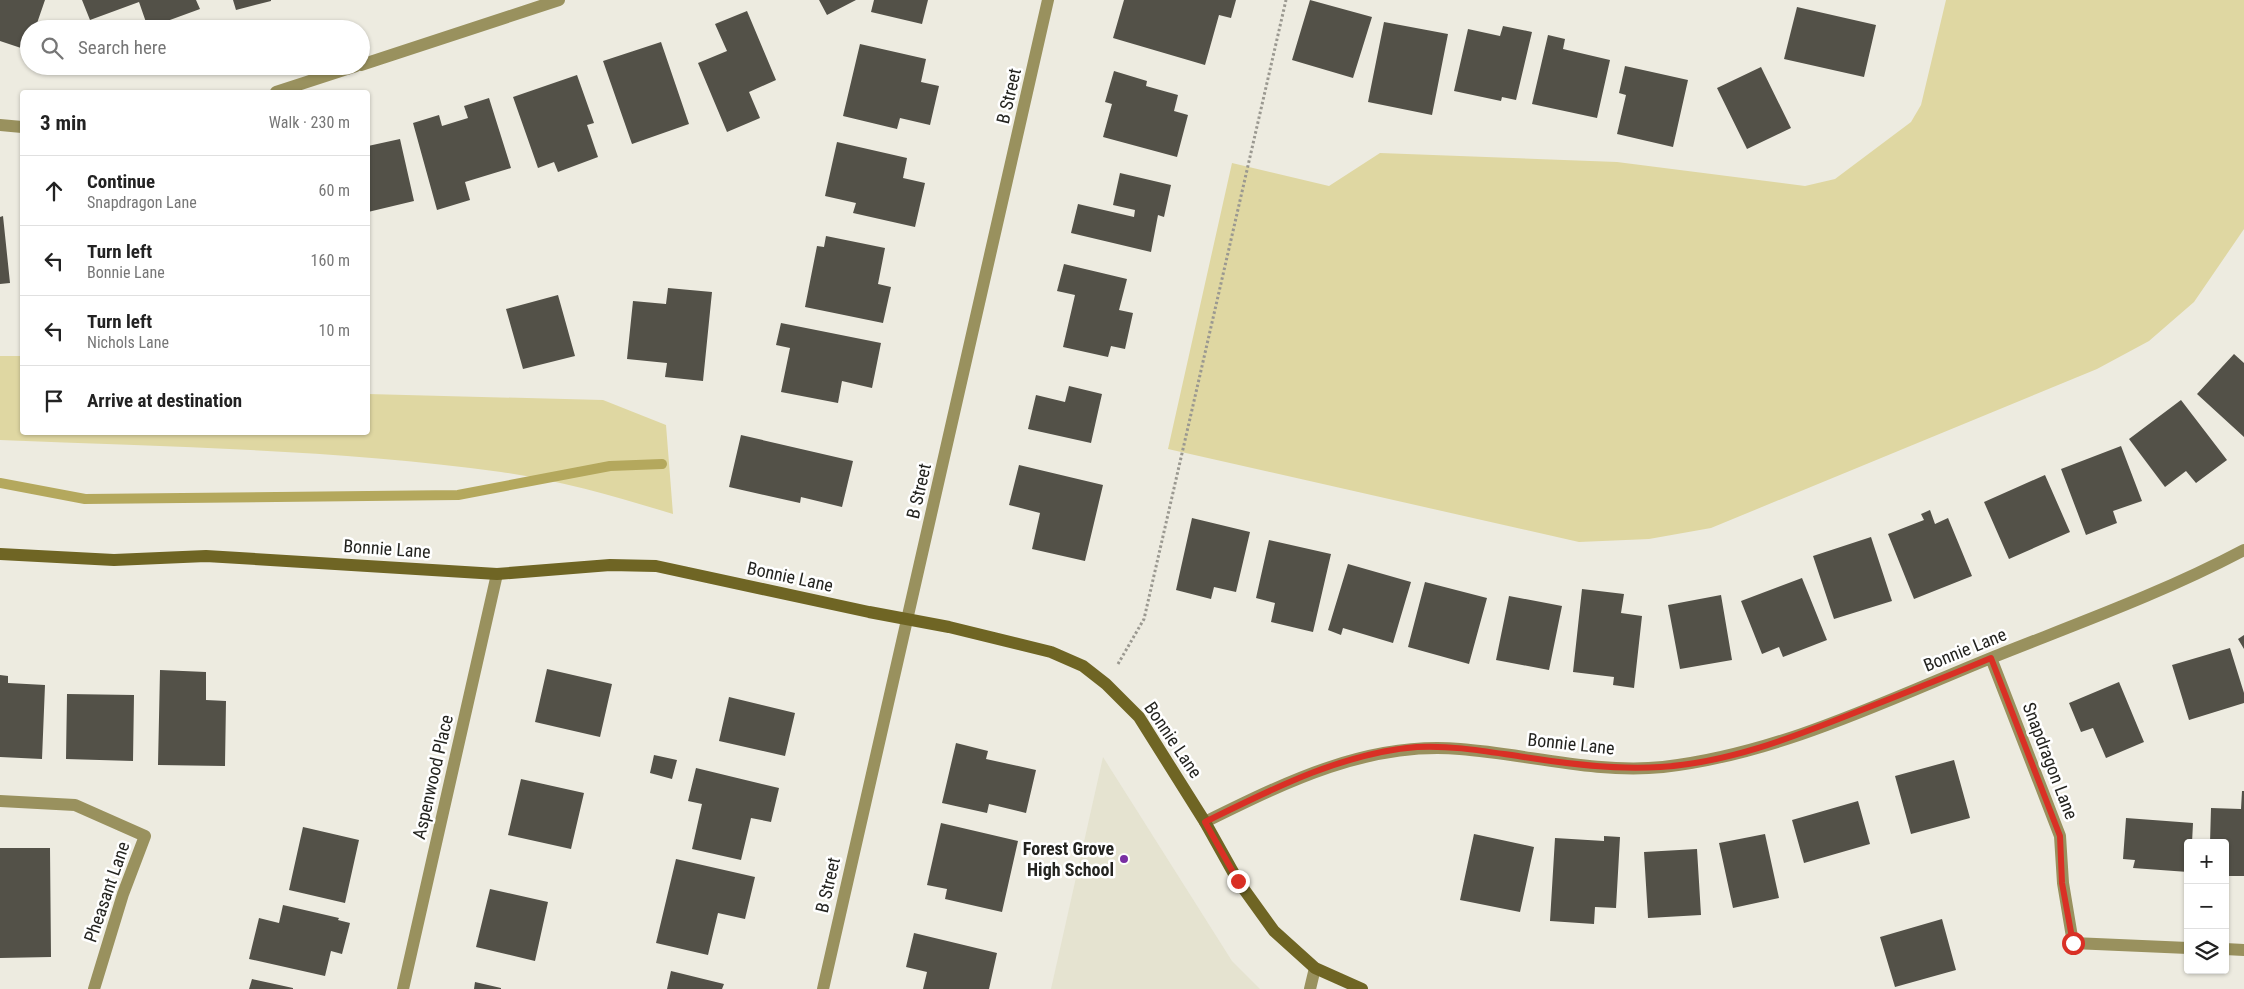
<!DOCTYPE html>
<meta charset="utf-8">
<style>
body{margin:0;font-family:"Roboto Condensed",sans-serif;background:#f2f2f2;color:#222}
.controls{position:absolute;right:15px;bottom:15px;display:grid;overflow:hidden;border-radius:5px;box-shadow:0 1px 4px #0004}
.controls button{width:45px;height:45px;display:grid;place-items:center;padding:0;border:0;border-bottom:1px solid #e0e0e0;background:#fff;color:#222;font:25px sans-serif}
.stop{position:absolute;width:15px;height:15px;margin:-11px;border:4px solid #d93025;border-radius:50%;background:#fff}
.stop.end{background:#d93025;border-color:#fff;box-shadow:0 1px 5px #0008}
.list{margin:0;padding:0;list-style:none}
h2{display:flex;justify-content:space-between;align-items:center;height:65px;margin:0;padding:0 20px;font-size:21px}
h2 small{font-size:16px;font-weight:400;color:#767676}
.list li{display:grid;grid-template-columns:32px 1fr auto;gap:15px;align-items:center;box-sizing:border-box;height:70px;padding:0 20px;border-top:1px solid #e0e0e0}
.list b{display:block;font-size:19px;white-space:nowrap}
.list p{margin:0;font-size:16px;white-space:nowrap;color:#767676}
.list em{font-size:16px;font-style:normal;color:#767676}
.icon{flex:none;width:28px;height:28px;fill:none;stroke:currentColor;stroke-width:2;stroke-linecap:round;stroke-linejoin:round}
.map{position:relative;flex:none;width:2244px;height:989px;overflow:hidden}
.search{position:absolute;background:#fff;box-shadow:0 1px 4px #0004;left:20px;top:20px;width:350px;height:55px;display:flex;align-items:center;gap:12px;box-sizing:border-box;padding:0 18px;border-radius:28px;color:#767676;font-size:19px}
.panel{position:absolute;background:#fff;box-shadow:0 1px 4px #0004;left:20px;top:90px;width:350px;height:345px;border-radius:5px}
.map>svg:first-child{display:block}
</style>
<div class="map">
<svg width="2244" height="989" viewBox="0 0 2244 989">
<rect width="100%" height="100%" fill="#edebe0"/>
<!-- built -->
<path fill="#e5e3d0" d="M1103,757L1232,961L1260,989H1051Z"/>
<!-- green -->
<path fill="#dfd7a2" d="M1946,0H2244V229L2194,302L2149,341L2097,369L1711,528L1649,539L1579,542L1168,449L1232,163L1329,186L1380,153L1617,162L1805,186L1835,179L1911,122L1921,105Z
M0,356H22V432H368V394L603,400L666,425L673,514C617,497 560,480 501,472C336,449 167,447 0,440Z"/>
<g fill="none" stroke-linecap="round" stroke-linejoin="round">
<!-- stream -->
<path stroke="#b4a85d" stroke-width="10" d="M0,483L85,499L458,495L610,466L662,464"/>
</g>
<!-- building -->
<path fill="#535148" d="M0,0H45L35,29H29L27,50L0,41Z
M82,0H196L200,9L148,28L139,2L90,20Z
M233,0H271V1L236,10Z
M819,0H856L827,15Z
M874,0H928L922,24L871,12Z
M1124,0H1236L1231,18L1219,15L1205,65L1113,38Z
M1310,0L1372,17L1353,78L1292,60Z
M1797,7L1876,25L1864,77L1784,59Z
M747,11L776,80L749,92L760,118L727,132L698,63L727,51L715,24Z
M1384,22L1448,34L1432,115L1368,102Z
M1503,26L1532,32L1516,100L1502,97L1501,101L1454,91L1468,29L1500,36Z
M1548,35L1565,39L1563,49L1610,60L1597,118L1532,104Z
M661,42L689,124L632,144L603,61Z
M860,44L926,59L921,82L939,86L930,125L900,118L897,129L843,116Z
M1625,66L1688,80L1673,147L1617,134L1626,95L1619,93Z
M1761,67L1791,128L1747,149L1717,88Z
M1114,71L1147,81L1146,86L1178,95L1174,111L1188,115L1177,157L1103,137L1112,104L1105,102Z
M577,75L594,123L587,125L598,157L558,172L554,162L538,168L513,97Z
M489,98L511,168L465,182L470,200L437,210L413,123L439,115L442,126L468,118L464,106Z
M400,139L414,201L368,212V146Z
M837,142L907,158L903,178L925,183L915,227L853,213L856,203L825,196Z
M1120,173L1171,185L1164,217L1158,215L1151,252L1071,233L1078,204L1134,217L1135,210L1113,205Z
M3,216L10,283L0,284V217Z
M826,236L885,248L878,284L891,287L883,323L805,307L817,246L824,247Z
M1064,264L1127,279L1119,310L1133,313L1125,349L1111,346L1108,357L1063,347L1075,295L1057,291Z
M668,288L712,292L703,381L665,377L667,363L627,359L633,301L666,304Z
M558,295L575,356L523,369L506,309Z
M781,323L881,343L872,388L842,381L838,403L781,392L790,348L776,345Z
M2234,354L2244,363V437L2197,394Z
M1069,386L1102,394L1091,443L1028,429L1036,395L1065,402Z
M2181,400L2227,460L2196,483L2186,471L2165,487L2129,439Z
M741,435L853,461L842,507L801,497L800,503L729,487Z
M2121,446L2142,501L2113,511L2117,523L2086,535L2061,469Z
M1019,465L1103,485L1085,561L1032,549L1040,513L1009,505Z
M2045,475L2070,532L2009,559L1984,502Z
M1930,510L1935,524L1948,518L1972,576L1914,599L1888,534L1924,520L1921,514Z
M1192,518L1250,532L1236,592L1214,587L1211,599L1176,590Z
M1871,537L1892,601L1834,619L1813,556Z
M1269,540L1331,554L1313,632L1271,622L1275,603L1256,598Z
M1348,564L1411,582L1393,643L1343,628L1341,635L1328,630Z
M1802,578L1827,640L1783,657L1779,647L1762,654L1741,601Z
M1425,582L1487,598L1469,664L1408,647Z
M1582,589L1624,594L1621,613L1642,616L1634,688L1613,685L1614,677L1573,672Z
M1721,595L1732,660L1680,669L1668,605Z
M1509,596L1562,606L1549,670L1496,660Z
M2244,635V649L2238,639Z
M2230,648L2244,693V703L2189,720L2172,665Z
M547,669L612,684L600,737L535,722Z
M160,670L206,672V700L226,701L225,766L158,765Z
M0,675L8,676V683L45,685L42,759L0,757Z
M2119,682L2144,742L2106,758L2093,728L2081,732L2069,703Z
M67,694L134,695L133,761L66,759Z
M729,697L795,713L785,756L719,741Z
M956,743L988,751L986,759L1036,770L1026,813L989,804L987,813L942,803Z
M654,755L677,760L672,779L650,773Z
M1954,760L1970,818L1911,834L1895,776Z
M696,768L779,788L771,822L751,818L741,860L692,849L702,804L688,801Z
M521,779L584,793L571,849L508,835Z
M2242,791H2244V876H2225V843H2210L2211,808L2241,809Z
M1858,801L1870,844L1804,863L1792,820Z
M2126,818L2193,823L2192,843H2188V872L2133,868L2135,860L2123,859Z
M941,823L1018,841L1002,912L945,899L947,889L927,885Z
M303,827L359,840L345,903L289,890Z
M1474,834L1534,847L1520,912L1460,900Z
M1765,834L1779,898L1733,908L1719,843Z
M1604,836L1620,837L1616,908L1595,907L1594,924L1550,921L1555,838L1604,841Z
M0,848H50L51,957L0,958Z
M1697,849L1701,915L1648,918L1644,852Z
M676,859L755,877L745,919L718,913L708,955L656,943Z
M490,889L548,902L535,961L476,947Z
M283,905L339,918L338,920L350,923L342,954L331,951L325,976L249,959L259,918L279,923Z
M1942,919L1956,970L1895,987L1880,937Z
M914,933L997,953L989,989H923L927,972L906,967Z
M671,971L724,984L722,989H667Z
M252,979L293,988V989H249Z
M475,982L501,988V989H474Z"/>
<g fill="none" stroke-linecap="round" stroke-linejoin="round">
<!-- path -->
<path stroke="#9a9890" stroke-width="3" stroke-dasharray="2.5 2.5" stroke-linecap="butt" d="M1118,664L1144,619L1286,0"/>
<!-- lane -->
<path stroke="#99915e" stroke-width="12" d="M1310,989L1315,968"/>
<!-- street -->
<path stroke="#99915e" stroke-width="12" d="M361,65L559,0
M276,92L356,66
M0,125L22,127
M1991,658L2060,836L2063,883L2073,943L2188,948
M0,801L75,805L145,836L123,894L94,989
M1205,822C1286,782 1368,741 1460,749C1527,754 1595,774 1663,767C1778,754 1885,701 1991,658C2076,624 2163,593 2244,550
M2225,949L2244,950
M403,989L497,574
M823,989L1048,0"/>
<!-- secondary -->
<path stroke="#6f6524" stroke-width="12" d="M0,554L114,560L206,556L497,574L610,565L656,566L869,612L949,627L1051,652L1083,666L1106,684L1139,717L1205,822L1238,881L1274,931L1315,968L1362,989"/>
</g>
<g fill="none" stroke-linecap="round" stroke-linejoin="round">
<!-- route -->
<path stroke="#d93025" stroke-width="6" d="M1238,881L1205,822C1272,789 1342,753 1417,747C1453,745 1489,752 1524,757C1568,764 1615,770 1660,767C1727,763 1791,738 1854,713C1900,695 1946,677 1991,658L2060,836L2062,883L2073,943"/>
</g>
<!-- markers -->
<circle fill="#792fa2" stroke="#fff" stroke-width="2" cx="1124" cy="859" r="5"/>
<g text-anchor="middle" stroke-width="5" stroke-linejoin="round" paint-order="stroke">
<!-- street labels -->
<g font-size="18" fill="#242420" stroke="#fff">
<text transform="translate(1009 96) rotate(-77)" y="6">B Street</text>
<text transform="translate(919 491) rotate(-77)" y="6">B Street</text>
<text transform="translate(387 549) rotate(4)" y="6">Bonnie Lane</text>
<text transform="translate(790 577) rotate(12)" y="6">Bonnie Lane</text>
<text transform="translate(1965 650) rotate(-22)" y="6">Bonnie Lane</text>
<text transform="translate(1173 740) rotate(56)" y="6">Bonnie Lane</text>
<text transform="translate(1571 744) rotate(6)" y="6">Bonnie Lane</text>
<text transform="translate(2050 761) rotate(69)" y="6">Snapdragon Lane</text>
<text transform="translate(433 777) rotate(-77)" y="6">Aspenwood Place</text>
<text transform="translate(828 885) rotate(-77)" y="6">B Street</text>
<text transform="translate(107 892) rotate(-71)" y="6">Pheasant Lane</text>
</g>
<!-- poi labels -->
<g font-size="18" font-weight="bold" fill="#242420" stroke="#fff" text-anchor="end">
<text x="1114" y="855">Forest Grove<tspan x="1114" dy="21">High School</tspan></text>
</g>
</g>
</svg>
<div class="controls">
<button>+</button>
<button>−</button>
<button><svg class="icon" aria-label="layers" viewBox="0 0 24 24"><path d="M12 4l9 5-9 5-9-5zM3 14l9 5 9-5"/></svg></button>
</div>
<div class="stop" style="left:2073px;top:943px"></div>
<div class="stop end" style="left:1238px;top:881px"></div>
<div class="search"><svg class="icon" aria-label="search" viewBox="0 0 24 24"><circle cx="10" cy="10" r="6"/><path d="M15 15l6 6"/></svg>Search here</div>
<section class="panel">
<h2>3 min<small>Walk · 230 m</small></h2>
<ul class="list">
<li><svg class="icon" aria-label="ahead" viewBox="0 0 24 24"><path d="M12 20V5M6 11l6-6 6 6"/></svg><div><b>Continue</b><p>Snapdragon Lane</p></div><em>60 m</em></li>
<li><svg class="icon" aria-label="left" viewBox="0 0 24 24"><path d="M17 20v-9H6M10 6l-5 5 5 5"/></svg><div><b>Turn left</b><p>Bonnie Lane</p></div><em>160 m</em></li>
<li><svg class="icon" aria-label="left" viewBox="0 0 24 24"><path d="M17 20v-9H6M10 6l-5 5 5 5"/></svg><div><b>Turn left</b><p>Nichols Lane</p></div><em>10 m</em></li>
<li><svg class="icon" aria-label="arrive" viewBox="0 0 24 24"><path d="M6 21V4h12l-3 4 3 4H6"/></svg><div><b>Arrive at destination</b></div></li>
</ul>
</section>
</div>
